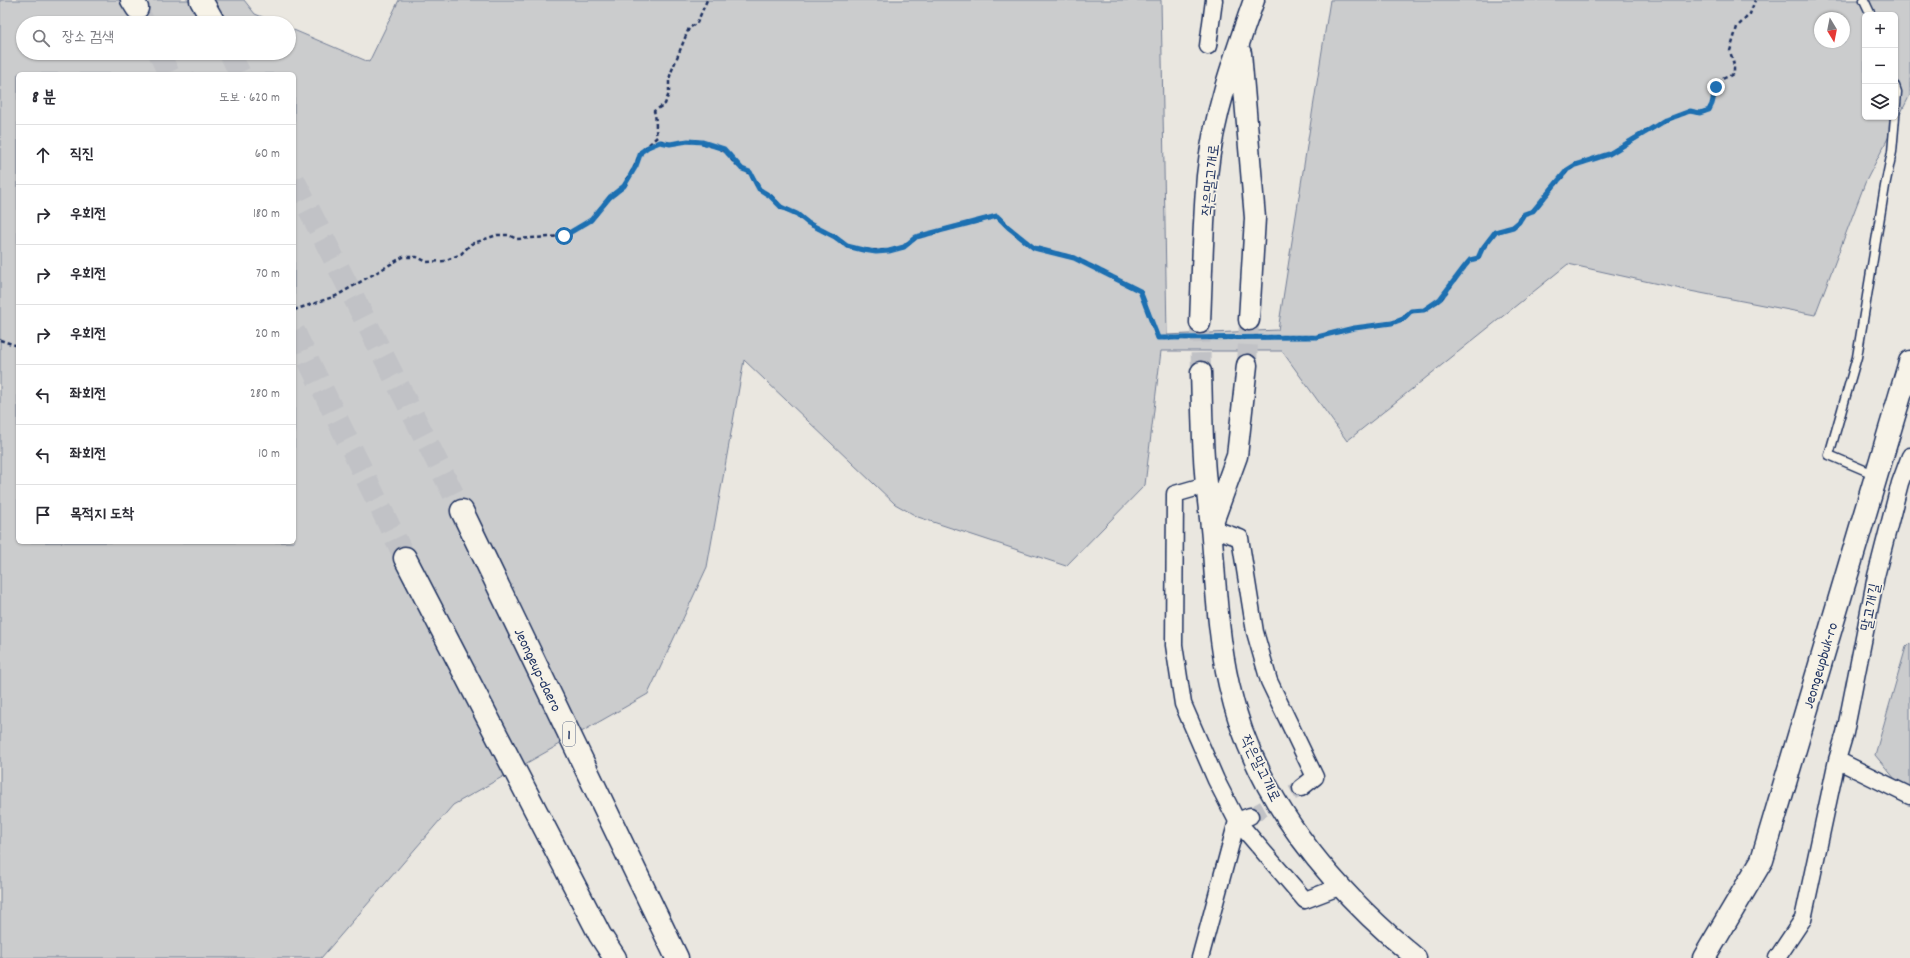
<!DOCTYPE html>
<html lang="ko">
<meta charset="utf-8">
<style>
body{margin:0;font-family:Dekko,"Poor Story",sans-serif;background:#f7f7f7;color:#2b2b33}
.controls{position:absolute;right:12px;top:12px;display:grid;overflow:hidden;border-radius:6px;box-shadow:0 1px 3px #0004}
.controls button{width:36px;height:36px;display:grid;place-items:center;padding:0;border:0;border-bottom:1px solid #e1e1e2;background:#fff;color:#2b2b33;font:20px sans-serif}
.compass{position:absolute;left:1814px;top:12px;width:36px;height:36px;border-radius:50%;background:#fff;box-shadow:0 1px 3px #0004;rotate:170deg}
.stop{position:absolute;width:12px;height:12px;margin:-9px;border:3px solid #1f6fb2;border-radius:50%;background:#fff}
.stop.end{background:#1f6fb2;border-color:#fff;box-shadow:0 1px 4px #0008}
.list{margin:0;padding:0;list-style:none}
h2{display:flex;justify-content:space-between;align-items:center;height:52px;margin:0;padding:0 16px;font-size:17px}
h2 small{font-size:13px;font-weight:400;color:#7c7c81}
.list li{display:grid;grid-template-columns:26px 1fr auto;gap:12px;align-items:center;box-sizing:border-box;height:60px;padding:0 16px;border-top:1px solid #e1e1e2}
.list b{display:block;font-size:15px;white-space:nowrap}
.list em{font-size:13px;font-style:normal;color:#7c7c81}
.icon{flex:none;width:22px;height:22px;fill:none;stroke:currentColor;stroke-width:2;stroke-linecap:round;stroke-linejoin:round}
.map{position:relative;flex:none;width:1910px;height:958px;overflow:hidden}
.search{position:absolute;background:#fff;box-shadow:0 1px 3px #0004;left:16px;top:16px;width:280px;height:44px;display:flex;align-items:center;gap:10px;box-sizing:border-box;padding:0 14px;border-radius:22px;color:#7c7c81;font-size:15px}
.panel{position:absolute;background:#fff;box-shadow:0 1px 3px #0004;left:16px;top:72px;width:280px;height:472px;border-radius:6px}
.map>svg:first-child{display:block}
</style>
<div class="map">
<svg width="1910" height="958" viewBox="0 0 1910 958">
<rect width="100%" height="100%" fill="#eae7e0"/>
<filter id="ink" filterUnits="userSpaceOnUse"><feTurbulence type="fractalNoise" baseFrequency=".025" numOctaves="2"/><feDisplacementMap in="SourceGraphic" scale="8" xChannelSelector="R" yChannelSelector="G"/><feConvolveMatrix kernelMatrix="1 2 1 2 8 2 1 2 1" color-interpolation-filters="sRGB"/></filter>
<g filter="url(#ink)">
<!-- green -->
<path fill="#cbcccd" stroke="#737e96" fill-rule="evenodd" d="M0,0H244L255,14L277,23H23V53H289V28L369,62L399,0H1161L1167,335L1278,330L1330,0H1910V95L1865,183L1815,315L1690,291L1568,264L1347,441L1282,351H1161L1145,485L1066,566L918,517L895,504L744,360L707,567L648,694L453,805L321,958H0ZM1865,15H1895V117H1865ZM1820,18H1844V42H1820ZM18,74H294V542H18Z
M1910,643V797L1875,755L1906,647Z"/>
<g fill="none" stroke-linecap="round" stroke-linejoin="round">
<!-- minor-tunnel -->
<path stroke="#c1c2c6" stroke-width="16" stroke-dasharray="16 8" stroke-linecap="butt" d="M1250,816L1301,788"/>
<!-- tertiary-tunnel -->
<path stroke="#c1c2c6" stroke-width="20" stroke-dasharray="20 10" stroke-linecap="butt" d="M1200,323L1201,372
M1247,365L1249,320"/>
<!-- primary-tunnel -->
<path stroke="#c1c2c6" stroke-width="22" stroke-dasharray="22 11" stroke-linecap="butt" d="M137,8L144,23
M159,53L169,74
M230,53L240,74
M294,180L462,511
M294,331L405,558"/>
<defs>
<path id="service" d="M1864,0L1871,15
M1895,86L1897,92L1895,116
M1876,475L1829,455L1857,357L1885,186L1892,152L1895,117"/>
<path id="minor" d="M1208,46L1214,0
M1206,485L1175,494L1174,645L1183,704L1216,780L1237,821L1305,900L1339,887
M1211,528L1240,538L1255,632L1269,681L1315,777L1301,788
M1837,760L1910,796
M1200,958L1237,821L1250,816
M1777,958L1803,919L1837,760L1845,733L1876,576L1900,483L1910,456"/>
<path id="tertiary" d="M1241,53L1255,218L1249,320
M1200,323C1202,274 1203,225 1207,176C1213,116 1234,57 1254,0
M1201,372C1202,400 1202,429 1204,457C1205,484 1210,512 1212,539C1216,588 1218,637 1229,685C1254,797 1330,887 1416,958
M1213,522L1237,456L1247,365"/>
<g id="secondary">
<path id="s1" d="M1704,958L1762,860L1910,362"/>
</g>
<g id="primary">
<path d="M132,0L137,8"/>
<path d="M201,0L214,23"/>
<path id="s2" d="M462,511L677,958"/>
<path d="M405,558L600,935L615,958"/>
</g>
</defs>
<!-- service casing -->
<use href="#service" stroke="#1b2f5e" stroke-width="11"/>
<!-- minor casing -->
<use href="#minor" stroke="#1b2f5e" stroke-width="19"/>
<!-- tertiary casing -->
<use href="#tertiary" stroke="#1b2f5e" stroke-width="23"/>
<!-- secondary casing -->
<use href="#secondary" stroke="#1b2f5e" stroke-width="25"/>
<!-- primary casing -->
<use href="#primary" stroke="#1b2f5e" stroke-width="25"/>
<!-- path -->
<path stroke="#1b2f5e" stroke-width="2.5" stroke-dasharray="4 3" stroke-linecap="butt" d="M648,147L660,141L670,144L687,141L702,142L709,145L718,147L730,155L732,160L742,169L750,173L759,189L771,196L781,207L797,214L808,223L835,237L847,246L863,250L889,251L904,247L917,237L997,216L1008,227L1034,248L1075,258L1140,291L1158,338H1191
M294,310L336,296L403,257H417L427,262L444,261L461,254L471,244L497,235H508L517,239L564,236L591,220L610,197L624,186L635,166L641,152L657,137C655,128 657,120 654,111L665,104L669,93V79L672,70L689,28L697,23L707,0
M1254,337H1317L1354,328L1392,323L1403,319L1411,311L1424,310L1441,299L1465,266L1470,260L1478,258L1482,249L1495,232L1513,227L1519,222L1524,214L1533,211L1567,171L1575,165L1609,154L1666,120L1691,111L1700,113L1709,110C1714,101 1713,88 1720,81C1724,77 1730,77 1734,73V65L1730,51L1737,27L1750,14L1755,0
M1208,338H1245
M0,340L18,346"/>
<!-- service -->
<use href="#service" stroke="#f7f3e8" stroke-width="8"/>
<!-- minor -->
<use href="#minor" stroke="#f7f3e8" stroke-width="16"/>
<!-- tertiary -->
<use href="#tertiary" stroke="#f7f3e8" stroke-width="20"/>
<!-- secondary -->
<use href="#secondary" stroke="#f7f3e8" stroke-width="22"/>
<!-- primary -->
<use href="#primary" stroke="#f7f3e8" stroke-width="22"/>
</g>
</g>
<g fill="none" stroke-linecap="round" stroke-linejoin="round" filter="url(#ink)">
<!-- route -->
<path stroke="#1f6fb2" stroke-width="5" d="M564,236L591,220L610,197L624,186L636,166L641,152L648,147L660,142L670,144L688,141L702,142L724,149L742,169L750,172L759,189L770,196L781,207L797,214L808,223L835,237L847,246L863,250L876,252L889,251L904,247L916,237L997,216L1008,227L1034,248L1074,258L1140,291L1158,338L1317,337L1354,328L1392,323L1403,319L1411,311L1424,310L1440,299L1465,266L1470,260L1478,258L1482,249L1495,232L1513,227L1519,222L1524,214L1533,211L1567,170L1575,165L1609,154L1666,120L1690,111L1700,113L1709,110L1712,104L1716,87"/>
</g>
<g text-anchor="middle" stroke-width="3.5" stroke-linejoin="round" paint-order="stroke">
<!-- shield labels -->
<rect fill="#f7f3e8" stroke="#5d6a87" stroke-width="1" x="563" y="722" width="12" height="24" rx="3"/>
<g font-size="14" font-weight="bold" fill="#1b2f5e">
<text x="569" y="739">1</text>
</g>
<!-- street labels -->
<g font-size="15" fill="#1b2f5e" stroke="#f7f3e8">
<text transform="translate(1210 180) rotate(-84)" y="5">작은말고개로</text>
<text transform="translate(1870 607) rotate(-79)" y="5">말고개길</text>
<text dy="5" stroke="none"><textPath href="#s1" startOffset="317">Jeongeupbuk-ro</textPath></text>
<text dy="5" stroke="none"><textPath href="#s2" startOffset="176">Jeongeup-daero</textPath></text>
<text transform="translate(1261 768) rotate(64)" y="5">작은말고개로</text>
</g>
</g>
</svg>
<div class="controls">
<button>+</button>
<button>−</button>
<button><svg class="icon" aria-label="layers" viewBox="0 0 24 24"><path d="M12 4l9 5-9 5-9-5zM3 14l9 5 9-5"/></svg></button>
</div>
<svg class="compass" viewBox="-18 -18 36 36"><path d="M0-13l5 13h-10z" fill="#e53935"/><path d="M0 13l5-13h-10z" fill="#7c7c81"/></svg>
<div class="stop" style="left:564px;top:236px"></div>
<div class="stop end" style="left:1716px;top:87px"></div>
<div class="search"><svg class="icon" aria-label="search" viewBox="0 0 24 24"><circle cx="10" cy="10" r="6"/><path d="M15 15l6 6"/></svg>장소 검색</div>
<section class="panel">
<h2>8 분<small>도보 · 620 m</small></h2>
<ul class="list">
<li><svg class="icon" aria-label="ahead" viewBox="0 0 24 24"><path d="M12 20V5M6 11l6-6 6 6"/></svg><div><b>직진</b></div><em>60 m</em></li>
<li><svg class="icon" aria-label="right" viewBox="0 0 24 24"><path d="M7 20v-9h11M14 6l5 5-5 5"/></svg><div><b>우회전</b></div><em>180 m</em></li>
<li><svg class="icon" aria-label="right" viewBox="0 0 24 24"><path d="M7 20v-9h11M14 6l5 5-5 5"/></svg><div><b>우회전</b></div><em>70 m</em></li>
<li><svg class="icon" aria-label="right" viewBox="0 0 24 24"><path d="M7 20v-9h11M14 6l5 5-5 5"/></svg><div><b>우회전</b></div><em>20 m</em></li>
<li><svg class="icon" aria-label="left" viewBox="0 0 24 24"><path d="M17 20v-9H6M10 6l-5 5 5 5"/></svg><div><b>좌회전</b></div><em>280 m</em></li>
<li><svg class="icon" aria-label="left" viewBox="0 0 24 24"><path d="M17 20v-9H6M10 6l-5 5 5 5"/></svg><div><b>좌회전</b></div><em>10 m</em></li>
<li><svg class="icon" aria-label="arrive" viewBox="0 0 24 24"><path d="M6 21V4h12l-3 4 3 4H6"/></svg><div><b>목적지 도착</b></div></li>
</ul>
</section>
</div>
